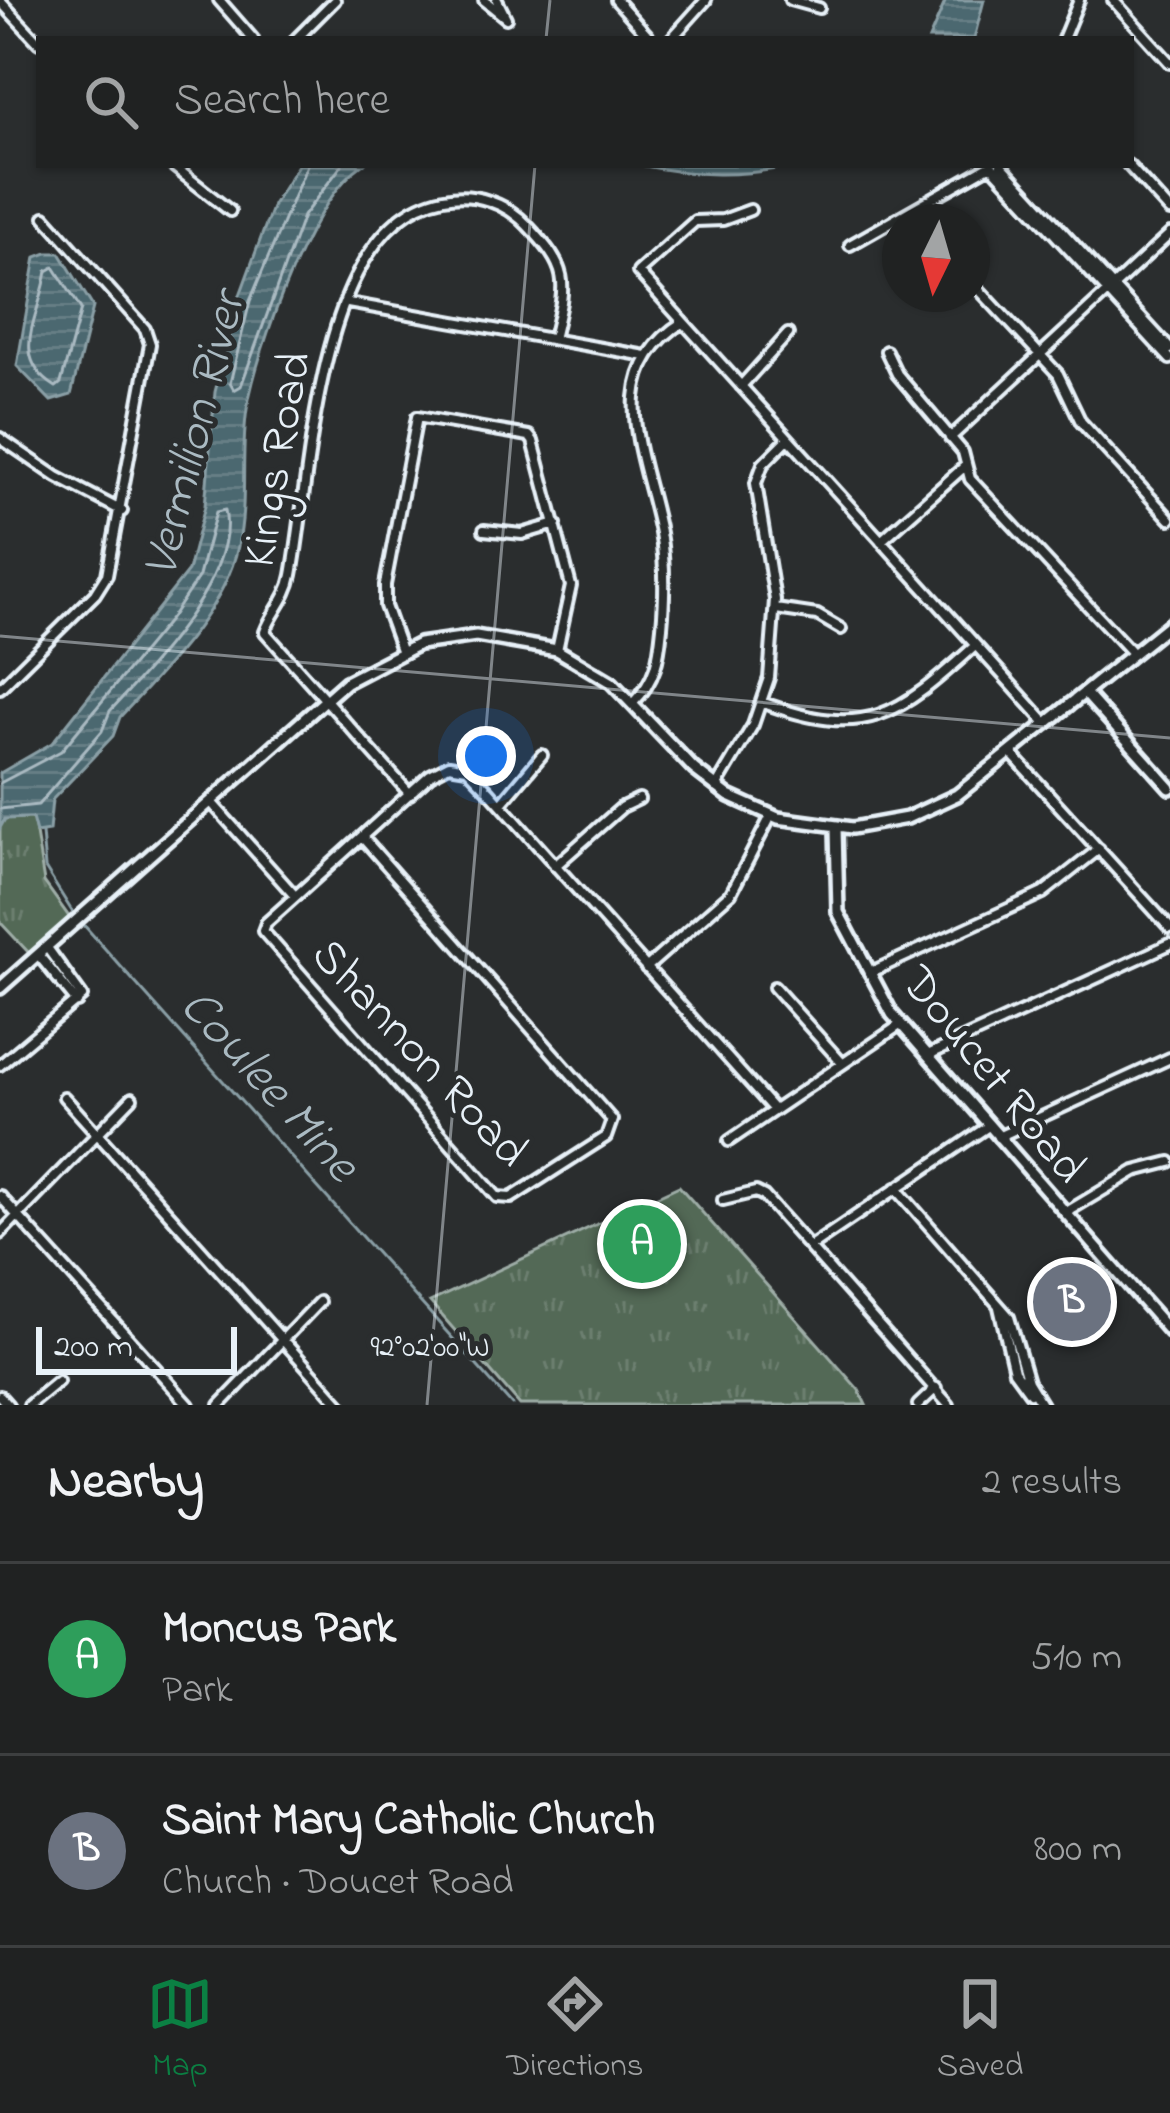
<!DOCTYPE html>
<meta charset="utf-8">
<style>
body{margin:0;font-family:"Indie Flower",sans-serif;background:#2d2f2f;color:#f1f3f6}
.compass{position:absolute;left:882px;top:204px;width:108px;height:108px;border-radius:50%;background:#202222;box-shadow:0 3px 9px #0004;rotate:185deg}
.scale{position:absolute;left:36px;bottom:30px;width:201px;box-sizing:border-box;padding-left:12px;border:6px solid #e8f1f8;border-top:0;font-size:33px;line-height:42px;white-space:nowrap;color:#e8f1f8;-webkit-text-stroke:9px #2a2d2e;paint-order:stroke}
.you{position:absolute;left:486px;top:756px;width:42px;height:42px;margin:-30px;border:9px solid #fff;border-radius:50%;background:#1a73e8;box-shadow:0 0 0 18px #1a73e833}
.badge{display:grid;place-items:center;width:78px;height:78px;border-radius:50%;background:#0b8043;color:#fff;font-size:39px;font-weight:700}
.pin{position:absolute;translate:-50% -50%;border:6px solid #fff;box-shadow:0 3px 12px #0006}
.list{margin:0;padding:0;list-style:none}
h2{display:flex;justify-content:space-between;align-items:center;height:156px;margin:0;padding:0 48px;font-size:51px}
h2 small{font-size:39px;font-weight:400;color:#a2a4a5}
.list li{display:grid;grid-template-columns:78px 1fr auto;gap:36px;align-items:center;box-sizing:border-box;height:192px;padding:0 48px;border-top:3px solid #3d3f40}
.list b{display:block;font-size:45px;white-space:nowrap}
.list p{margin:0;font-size:39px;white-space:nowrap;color:#a2a4a5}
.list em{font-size:39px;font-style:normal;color:#a2a4a5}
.icon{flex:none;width:66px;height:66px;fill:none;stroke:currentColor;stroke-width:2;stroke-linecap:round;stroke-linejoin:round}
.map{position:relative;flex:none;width:1170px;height:1405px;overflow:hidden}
.search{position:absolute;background:#202222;box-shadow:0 3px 9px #0004;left:36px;right:36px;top:36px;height:132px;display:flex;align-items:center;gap:30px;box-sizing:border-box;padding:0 42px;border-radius:0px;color:#a2a4a5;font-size:45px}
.sheet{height:540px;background:#202222}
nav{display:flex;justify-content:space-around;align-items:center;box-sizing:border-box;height:168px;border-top:3px solid #3d3f40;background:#202222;font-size:33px;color:#a2a4a5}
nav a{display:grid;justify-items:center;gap:6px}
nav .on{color:#0b8043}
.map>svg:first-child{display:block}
</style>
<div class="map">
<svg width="1170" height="1405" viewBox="0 0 1170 1405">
<defs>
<pattern id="park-tufts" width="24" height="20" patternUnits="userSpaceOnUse" patternTransform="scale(3)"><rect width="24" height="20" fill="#536956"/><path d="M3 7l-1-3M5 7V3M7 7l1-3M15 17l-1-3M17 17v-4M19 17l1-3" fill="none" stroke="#6c7f6f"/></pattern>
<pattern id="water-rules" width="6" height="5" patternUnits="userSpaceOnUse" patternTransform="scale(3)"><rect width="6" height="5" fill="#4c6870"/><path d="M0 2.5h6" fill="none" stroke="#667e85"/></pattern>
</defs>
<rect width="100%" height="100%" fill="#2a2d2e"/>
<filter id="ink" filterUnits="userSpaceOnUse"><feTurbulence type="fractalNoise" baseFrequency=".00833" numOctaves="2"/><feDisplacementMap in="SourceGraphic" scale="24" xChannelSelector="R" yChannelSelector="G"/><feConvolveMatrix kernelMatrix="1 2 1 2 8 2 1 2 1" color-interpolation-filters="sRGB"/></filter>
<g filter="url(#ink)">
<!-- park -->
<path fill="url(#park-tufts)" stroke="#9eada7" stroke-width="3" d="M33,816L44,882L70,918L31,955L0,922V818Z
M679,1186L859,1390L866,1405H520L430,1302Z"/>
<!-- water -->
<path fill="url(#water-rules)" stroke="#8a9fa6" stroke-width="3" d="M946,0H984L974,39H929Z
M298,165H362C310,200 258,347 247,409C240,454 248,503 238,546C225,609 162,672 120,717L113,736L52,800L49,831L36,833L32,818L5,819L0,828V773L52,743L188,571L205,506L215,392L239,298L273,205Z
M640,165H794C742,178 693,176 640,165Z
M47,253H60L93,307L71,395L51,401L17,366L36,257Z"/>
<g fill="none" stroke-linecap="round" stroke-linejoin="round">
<!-- shore -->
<path stroke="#aabac2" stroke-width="3" d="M307,165L250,301L230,383L234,390L241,386L303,216L342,165
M54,267L81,309L61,383L56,387C7,357 40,317 47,271Z
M0,783L61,751L170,619L199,576L216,512L225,510C239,575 152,665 110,711L102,731L38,805L0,809"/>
<!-- stream -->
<path stroke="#8a9fa6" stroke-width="3" d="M42,833L45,868L75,916
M82,923L512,1405"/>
<defs>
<path id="street" d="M219,0L253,39
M484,0L506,18L497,0
M616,0L651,39
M790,0L819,8
M1113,0L1170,63
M0,1L39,43
M296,39L335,0
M671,39L706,0
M1063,39L1079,0
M172,165L230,211
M991,165L1170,359
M1001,165L1170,349
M1128,165L1170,211
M750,210L723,220L695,221L638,272L1047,724
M850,245L991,165
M972,282L1058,374L1081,422L1170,519
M348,303L646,356
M886,351L897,374L963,452L970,479L1133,654
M741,386L788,334
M0,438L57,477L122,511
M950,438L1170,234
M484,530L522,534L556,524
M881,541L964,467
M776,609L817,615L841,629
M401,650L385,606V585L417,417L529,436L533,441L571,586L557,650
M0,688L95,594L107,575L150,344L145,329L45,217
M761,702C867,741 897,716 975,646
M633,703C656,680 659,658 662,627C665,595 666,565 660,533C646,458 600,374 683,322
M1011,753L1170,928
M716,787L753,725L769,678L775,600L756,483L763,464L788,439
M410,794L265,632C272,612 288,598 292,575C311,475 316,223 444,198C475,192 506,203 527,225C570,270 567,280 553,339
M211,802L295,896
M501,804L542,755
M362,837L612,1120L606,1137L511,1198L497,1197L263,931L266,923L430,775L449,765L467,768L489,791L774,1110
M555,866L622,807L639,799
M40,957L77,1002
M646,968L731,893L771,816
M869,973L1043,893L1099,849
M774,987L842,1063
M928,1055L1170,944
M0,1065L82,996L48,949
M64,1097L341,1405
M998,1137L1170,1058
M729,1141L900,1025
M896,1188L1009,1317L1028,1382L1042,1405
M0,1196L189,1405
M723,1200L756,1192L764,1196L949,1405
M1065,1213L1135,1171L1170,1162
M0,1234L132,1098
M810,1247L987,1127
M999,1307L1014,1371L1030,1393
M0,1396L8,1405
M29,1405L58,1381
M220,1405L319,1302
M918,1405L936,1388"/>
<path id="secondary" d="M1085,693L1170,788
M836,828L838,912L892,1014L1170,1332
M0,988L346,682L419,644L476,636L557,650L611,682L694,769L729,796L778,818L852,828L907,818L957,795L1170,624"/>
</defs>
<!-- street casing -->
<use href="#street" stroke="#e8f1f8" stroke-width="16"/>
<!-- secondary casing -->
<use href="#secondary" stroke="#e8f1f8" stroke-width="18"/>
<!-- street -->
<use href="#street" stroke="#2a2d2e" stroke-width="8"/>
<!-- secondary -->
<use href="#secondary" stroke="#2a2d2e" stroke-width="9"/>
</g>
</g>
<!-- ticks -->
<path fill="none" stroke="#e8f1f8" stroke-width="3" stroke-opacity="0.45" d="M546,39L550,0M0,636L1170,738M427,1405L535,165"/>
<g text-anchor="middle" stroke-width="10" stroke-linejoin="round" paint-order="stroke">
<!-- street labels -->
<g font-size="48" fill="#e8f1f8" stroke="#2a2d2e">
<text transform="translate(274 459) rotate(-80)" y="17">Kings Road</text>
<text transform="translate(422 1051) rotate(47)" y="17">Shannon Road</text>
<text transform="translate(996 1073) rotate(51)" y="17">Doucet Road</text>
</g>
<!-- water labels -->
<g font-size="51" font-style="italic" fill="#aabac2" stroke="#2a2d2e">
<text transform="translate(191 434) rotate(-76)" y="18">Vermilion River</text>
<text transform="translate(272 1083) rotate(48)" y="18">Coulee Mine</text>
</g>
</g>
<g font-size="30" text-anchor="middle" fill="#e8f1f8" stroke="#2a2d2e" stroke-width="10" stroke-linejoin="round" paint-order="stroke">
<text x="430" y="1356">92°02'00"W</text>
</g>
</svg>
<svg class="compass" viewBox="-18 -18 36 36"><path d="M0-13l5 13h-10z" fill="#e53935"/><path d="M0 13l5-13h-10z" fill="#a2a4a5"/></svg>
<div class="scale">200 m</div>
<div class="you"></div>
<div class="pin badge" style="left:642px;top:1244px;background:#2e9e5b">A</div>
<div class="pin badge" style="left:1072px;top:1302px;background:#6b7280">B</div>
<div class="search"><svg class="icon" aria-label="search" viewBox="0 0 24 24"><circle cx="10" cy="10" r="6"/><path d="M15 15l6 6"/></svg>Search here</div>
</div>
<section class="sheet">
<h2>Nearby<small>2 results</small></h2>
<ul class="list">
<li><span class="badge" style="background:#2e9e5b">A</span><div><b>Moncus Park</b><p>Park</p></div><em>510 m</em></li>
<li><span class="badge" style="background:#6b7280">B</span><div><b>Saint Mary Catholic Church</b><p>Church · Doucet Road</p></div><em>800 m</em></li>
</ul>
</section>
<nav>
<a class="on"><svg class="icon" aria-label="map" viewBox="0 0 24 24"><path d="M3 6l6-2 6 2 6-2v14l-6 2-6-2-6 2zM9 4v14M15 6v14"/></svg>Map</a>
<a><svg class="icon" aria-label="directions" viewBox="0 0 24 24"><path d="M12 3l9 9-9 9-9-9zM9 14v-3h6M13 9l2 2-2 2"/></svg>Directions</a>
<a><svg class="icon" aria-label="saved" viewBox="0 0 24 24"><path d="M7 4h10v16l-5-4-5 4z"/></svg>Saved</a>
</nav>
